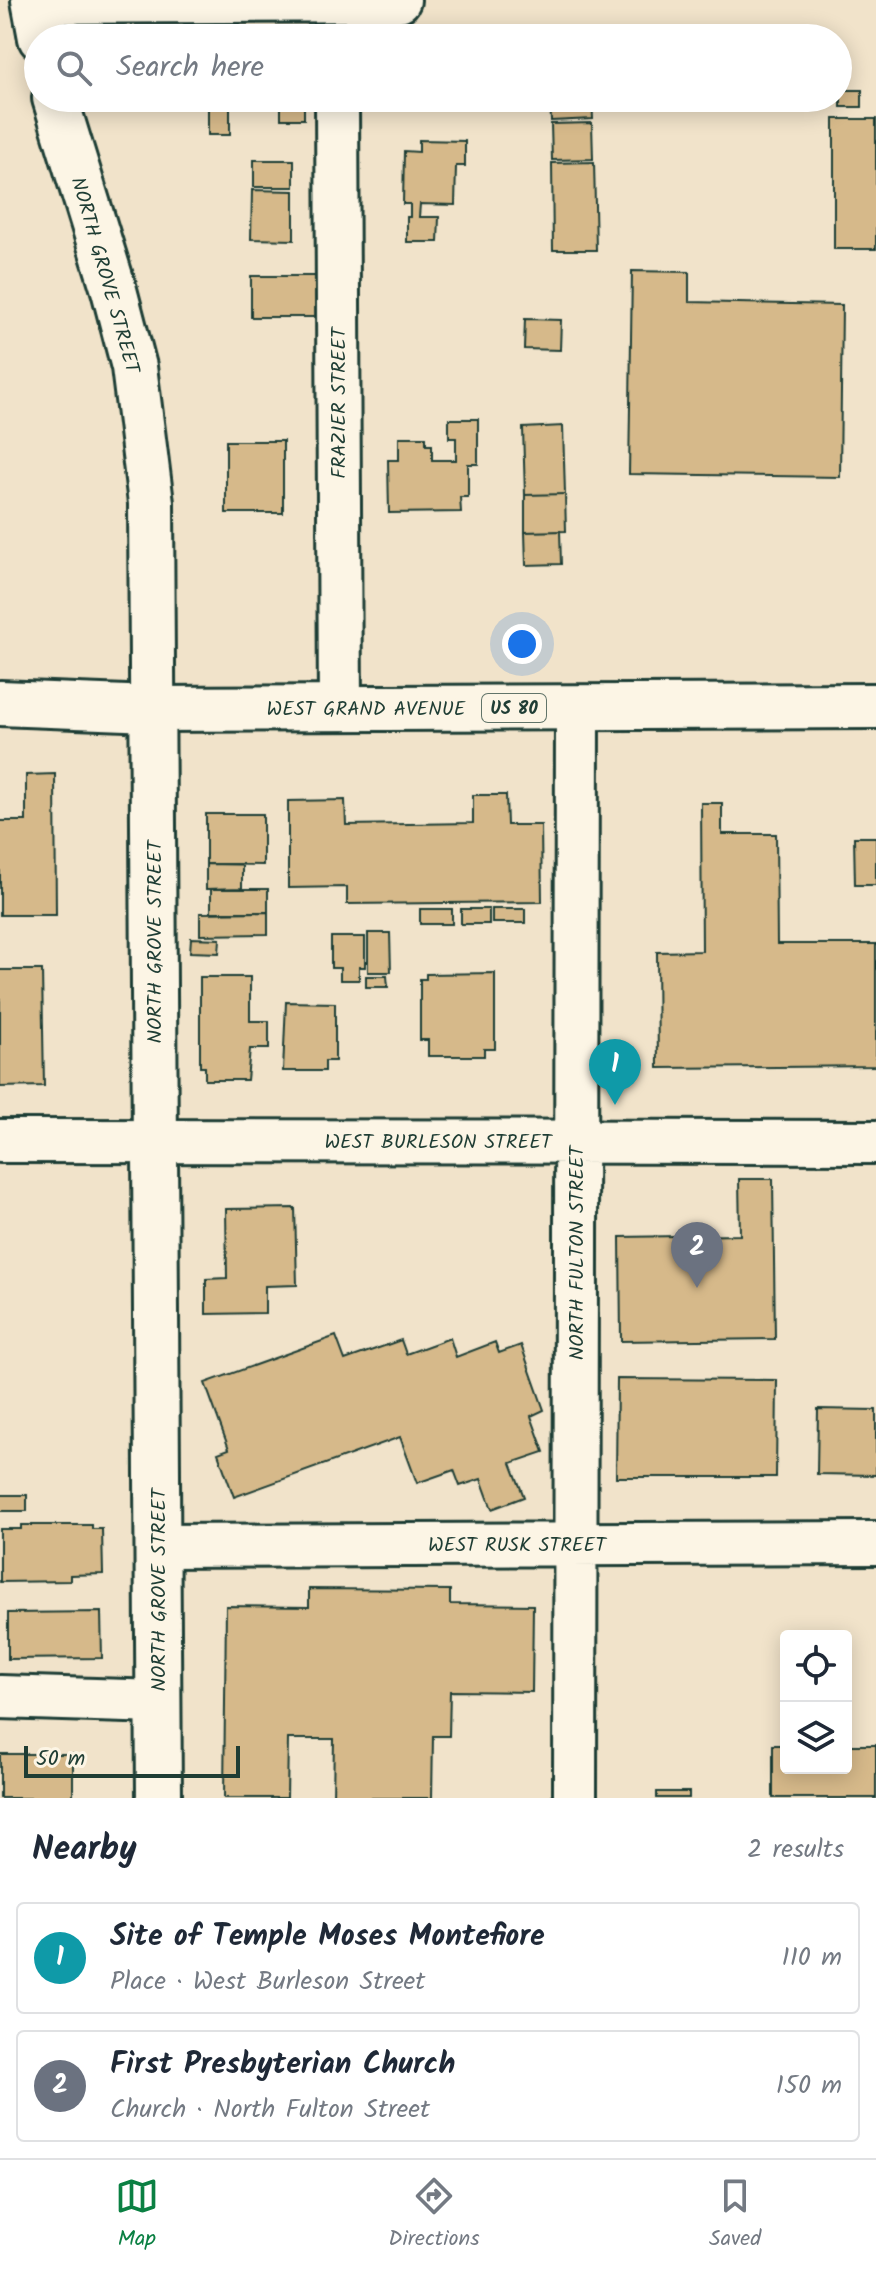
<!DOCTYPE html>
<meta charset="utf-8">
<style>
body{margin:0;font-family:Kalam,sans-serif;background:#f2f2f3;color:#1f2937}
.controls{position:absolute;right:24px;bottom:24px;display:grid;overflow:hidden;border-radius:8px;box-shadow:0 4px 20px #0003}
.controls button{width:72px;height:72px;display:grid;place-items:center;padding:0;border:0;border-bottom:2px solid #e0e1e3;background:#fff;color:#1f2937;font:40px sans-serif}
.scale{position:absolute;left:24px;bottom:20px;width:216px;box-sizing:border-box;padding-left:8px;border:4px solid #1f3d34;border-top:0;font-size:22px;line-height:28px;white-space:nowrap;color:#1f3d34;-webkit-text-stroke:6px #fcf5e5;paint-order:stroke}
.you{position:absolute;left:522px;top:644px;width:28px;height:28px;margin:-20px;border:6px solid #fff;border-radius:50%;background:#1a73e8;box-shadow:0 0 0 12px #1a73e833}
.badge{display:grid;place-items:center;width:52px;height:52px;border-radius:50%;background:#0b8043;color:#fff;font-size:26px;font-weight:700}
.pin{position:absolute;translate:-50% -66px;filter:drop-shadow(0 2px 4px #0008)}
.pin::after{content:'';position:absolute;top:42px;width:28px;height:24px;background:inherit;clip-path:polygon(0 0,100% 0,50% 100%)}
.list{margin:0;padding:0;list-style:none}
h2{display:flex;justify-content:space-between;align-items:center;height:104px;margin:0;padding:0 32px;font-size:34px}
h2 small{font-size:26px;font-weight:400;color:#747a83}
.list li{display:grid;grid-template-columns:52px 1fr auto;gap:24px;align-items:center;box-sizing:border-box;height:112px;margin:0 16px 16px;padding:0 16px;border:2px solid #e0e1e3;border-radius:8px}
.list b{display:block;font-size:30px;white-space:nowrap}
.list p{margin:0;font-size:26px;white-space:nowrap;color:#747a83}
.list em{font-size:26px;font-style:normal;color:#747a83}
.icon{flex:none;width:44px;height:44px;fill:none;stroke:currentColor;stroke-width:2;stroke-linecap:round;stroke-linejoin:round}
.map{position:relative;flex:none;width:876px;height:1798px;overflow:hidden}
.search{position:absolute;background:#fff;box-shadow:0 4px 20px #0003;left:24px;right:24px;top:24px;height:88px;display:flex;align-items:center;gap:20px;box-sizing:border-box;padding:0 28px;border-radius:44px;color:#747a83;font-size:30px}
.sheet{height:360px;background:#fff}
nav{display:flex;justify-content:space-around;align-items:center;box-sizing:border-box;height:112px;border-top:2px solid #e0e1e3;background:#fff;font-size:22px;color:#747a83}
nav a{display:grid;justify-items:center;gap:4px}
nav .on{color:#0b8043}
.map>svg:first-child{display:block}
</style>
<div class="map">
<svg width="876" height="1798" viewBox="0 0 876 1798">
<rect width="100%" height="100%" fill="#f1e3ca"/>
<filter id="ink" filterUnits="userSpaceOnUse"><feTurbulence type="fractalNoise" baseFrequency=".0125" numOctaves="2"/><feDisplacementMap in="SourceGraphic" scale="16" xChannelSelector="R" yChannelSelector="G"/><feConvolveMatrix kernelMatrix="1 2 1 2 8 2 1 2 1" color-interpolation-filters="sRGB"/></filter>
<g filter="url(#ink)">
<!-- building -->
<path fill="#d6b98a" stroke="#1f3d34" stroke-width="2" d="M841,90H862V107H841Z
M281,98H304V119H281Z
M550,98H592L593,119L551,121Z
M798,98H832V104L798,105Z
M208,106H230V135H208Z
M834,119H876V249H834Z
M592,123L593,159L552,160L551,124Z
M419,140L465,141V166H456L455,205L420,204L419,217H439L438,242H407V217H410V204H403L404,151L419,152Z
M254,160H294V187H254Z
M594,162L596,250H553L552,163Z
M252,190L294,191V240L251,239Z
M632,271L689,272V302L842,305L840,477L629,474Z
M251,276H316V317H251Z
M525,319L561,320L560,350L524,349Z
M449,419H478V464H468V497H460L461,512L389,513L388,460H399V437H426V445H432V460H456V438H449Z
M563,426L565,494L525,495L523,428Z
M226,441H283V513H226Z
M565,494L566,531L525,532V495Z
M560,531L561,564L526,565L525,532Z
M55,774L56,915H0V821H26V775Z
M473,795H506L507,825H541L542,902L347,904V887L288,888V801L345,800L346,825L473,823Z
M701,803H722V834H776L777,944H876V1066L658,1068L657,952L702,951Z
M206,814H263V865L206,864Z
M854,837H876V885H855Z
M206,864H242V888L206,889Z
M211,889H268V912H211Z
M420,909H452V924H420Z
M461,909H489V924H461Z
M492,909H525V923H492Z
M268,912V934L200,935V913Z
M368,933H390L391,972H368Z
M331,937H365V967H359V980H340V968H331Z
M191,938L220,939L219,953L190,952Z
M0,970H42L44,1086L0,1087Z
M495,973V1049H484V1056H428V1040H420V979H426V974Z
M366,976H387L388,987H366Z
M200,977H250V1021H269V1049H250L247,1080H205V1067H200Z
M286,1002L335,1003V1061H325V1071H283Z
M739,1179H773L775,1339L621,1341L620,1237L740,1235Z
M295,1208L297,1285L265,1286V1313L206,1314V1279L227,1278L226,1209Z
M336,1336L345,1360L401,1340L406,1354L450,1338L456,1357L495,1342L499,1353L521,1345L544,1410L531,1416L544,1452L511,1463L524,1497L492,1509L481,1479L460,1486L454,1470L417,1483L400,1437L234,1497L218,1453L229,1449L205,1383Z
M617,1379L777,1380L776,1477H616Z
M818,1409L876,1410V1475L817,1474Z
M0,1495H27V1511H0Z
M21,1525H92V1529H102L103,1574L70,1575V1581L0,1582V1529H21Z
M309,1589L450,1590V1604L533,1605L532,1692L450,1691L449,1736H433L432,1798H333L334,1739H288L287,1798H224L226,1606L309,1607Z
M101,1612L102,1658L8,1659V1613Z
M773,1745H786V1768H846V1745H876V1798H773Z
M0,1754H73V1798H0Z
M657,1792H689V1798H657Z"/>
<g fill="none" stroke-linecap="round" stroke-linejoin="round">
<defs>
<path id="minor" d="M35,2L399,0
M337,98L340,708
M0,1141L876,1142
M158,1546L876,1543
M0,1697L159,1702
M575,1798L577,708"/>
<path id="major" d="M34,0L41,38
M55,98L114,290L134,367L151,503L159,1798"/>
<path id="highway" d="M0,703L152,709L876,706"/>
</defs>
<!-- minor casing -->
<use href="#minor" stroke="#1f3d34" stroke-width="48"/>
<!-- major casing -->
<use href="#major" stroke="#1f3d34" stroke-width="50"/>
<!-- highway casing -->
<use href="#highway" stroke="#1f3d34" stroke-width="50"/>
<!-- minor -->
<use href="#minor" stroke="#fcf5e5" stroke-width="42"/>
<!-- major -->
<use href="#major" stroke="#fcf5e5" stroke-width="44"/>
<!-- highway -->
<use href="#highway" stroke="#fcf5e5" stroke-width="44"/>
</g>
</g>
<g text-anchor="middle" stroke-width="7" stroke-linejoin="round" paint-order="stroke">
<!-- shield labels -->
<rect fill="#fcf5e5" stroke="#617469" stroke-width="2" x="482" y="694" width="64" height="28" rx="6"/>
<g font-size="18" font-weight="bold" fill="#1f3d34">
<text x="514" y="714">US 80</text>
</g>
<!-- street labels -->
<g font-size="20" fill="#1f3d34" stroke="#fcf5e5">
<text transform="translate(106 275) rotate(74)" y="7">NORTH GROVE STREET</text>
<text transform="translate(338 403) rotate(-90)" y="7">FRAZIER STREET</text>
<text x="366" y="715">WEST GRAND AVENUE</text>
<text transform="translate(154 942) rotate(-90)" y="7">NORTH GROVE STREET</text>
<text x="438" y="1148">WEST BURLESON STREET</text>
<text transform="translate(576 1253) rotate(-90)" y="7">NORTH FULTON STREET</text>
<text x="517" y="1551">WEST RUSK STREET</text>
<text transform="translate(158 1590) rotate(-90)" y="7">NORTH GROVE STREET</text>
</g>
</g>
</svg>
<div class="controls">
<button><svg class="icon" aria-label="locate" viewBox="0 0 24 24"><circle cx="12" cy="12" r="6"/><path d="M12 2v4M12 18v4M2 12h4M18 12h4"/></svg></button>
<button><svg class="icon" aria-label="layers" viewBox="0 0 24 24"><path d="M12 4l9 5-9 5-9-5zM3 14l9 5 9-5"/></svg></button>
</div>
<div class="scale">50 m</div>
<div class="you"></div>
<div class="pin badge" style="left:615px;top:1105px;background:#0f9aa8">1</div>
<div class="pin badge" style="left:697px;top:1288px;background:#6b7280">2</div>
<div class="search"><svg class="icon" aria-label="search" viewBox="0 0 24 24"><circle cx="10" cy="10" r="6"/><path d="M15 15l6 6"/></svg>Search here</div>
</div>
<section class="sheet">
<h2>Nearby<small>2 results</small></h2>
<ul class="list">
<li><span class="badge" style="background:#0f9aa8">1</span><div><b>Site of Temple Moses Montefiore</b><p>Place · West Burleson Street</p></div><em>110 m</em></li>
<li><span class="badge" style="background:#6b7280">2</span><div><b>First Presbyterian Church</b><p>Church · North Fulton Street</p></div><em>150 m</em></li>
</ul>
</section>
<nav>
<a class="on"><svg class="icon" aria-label="map" viewBox="0 0 24 24"><path d="M3 6l6-2 6 2 6-2v14l-6 2-6-2-6 2zM9 4v14M15 6v14"/></svg>Map</a>
<a><svg class="icon" aria-label="directions" viewBox="0 0 24 24"><path d="M12 3l9 9-9 9-9-9zM9 14v-3h6M13 9l2 2-2 2"/></svg>Directions</a>
<a><svg class="icon" aria-label="saved" viewBox="0 0 24 24"><path d="M7 4h10v16l-5-4-5 4z"/></svg>Saved</a>
</nav>
